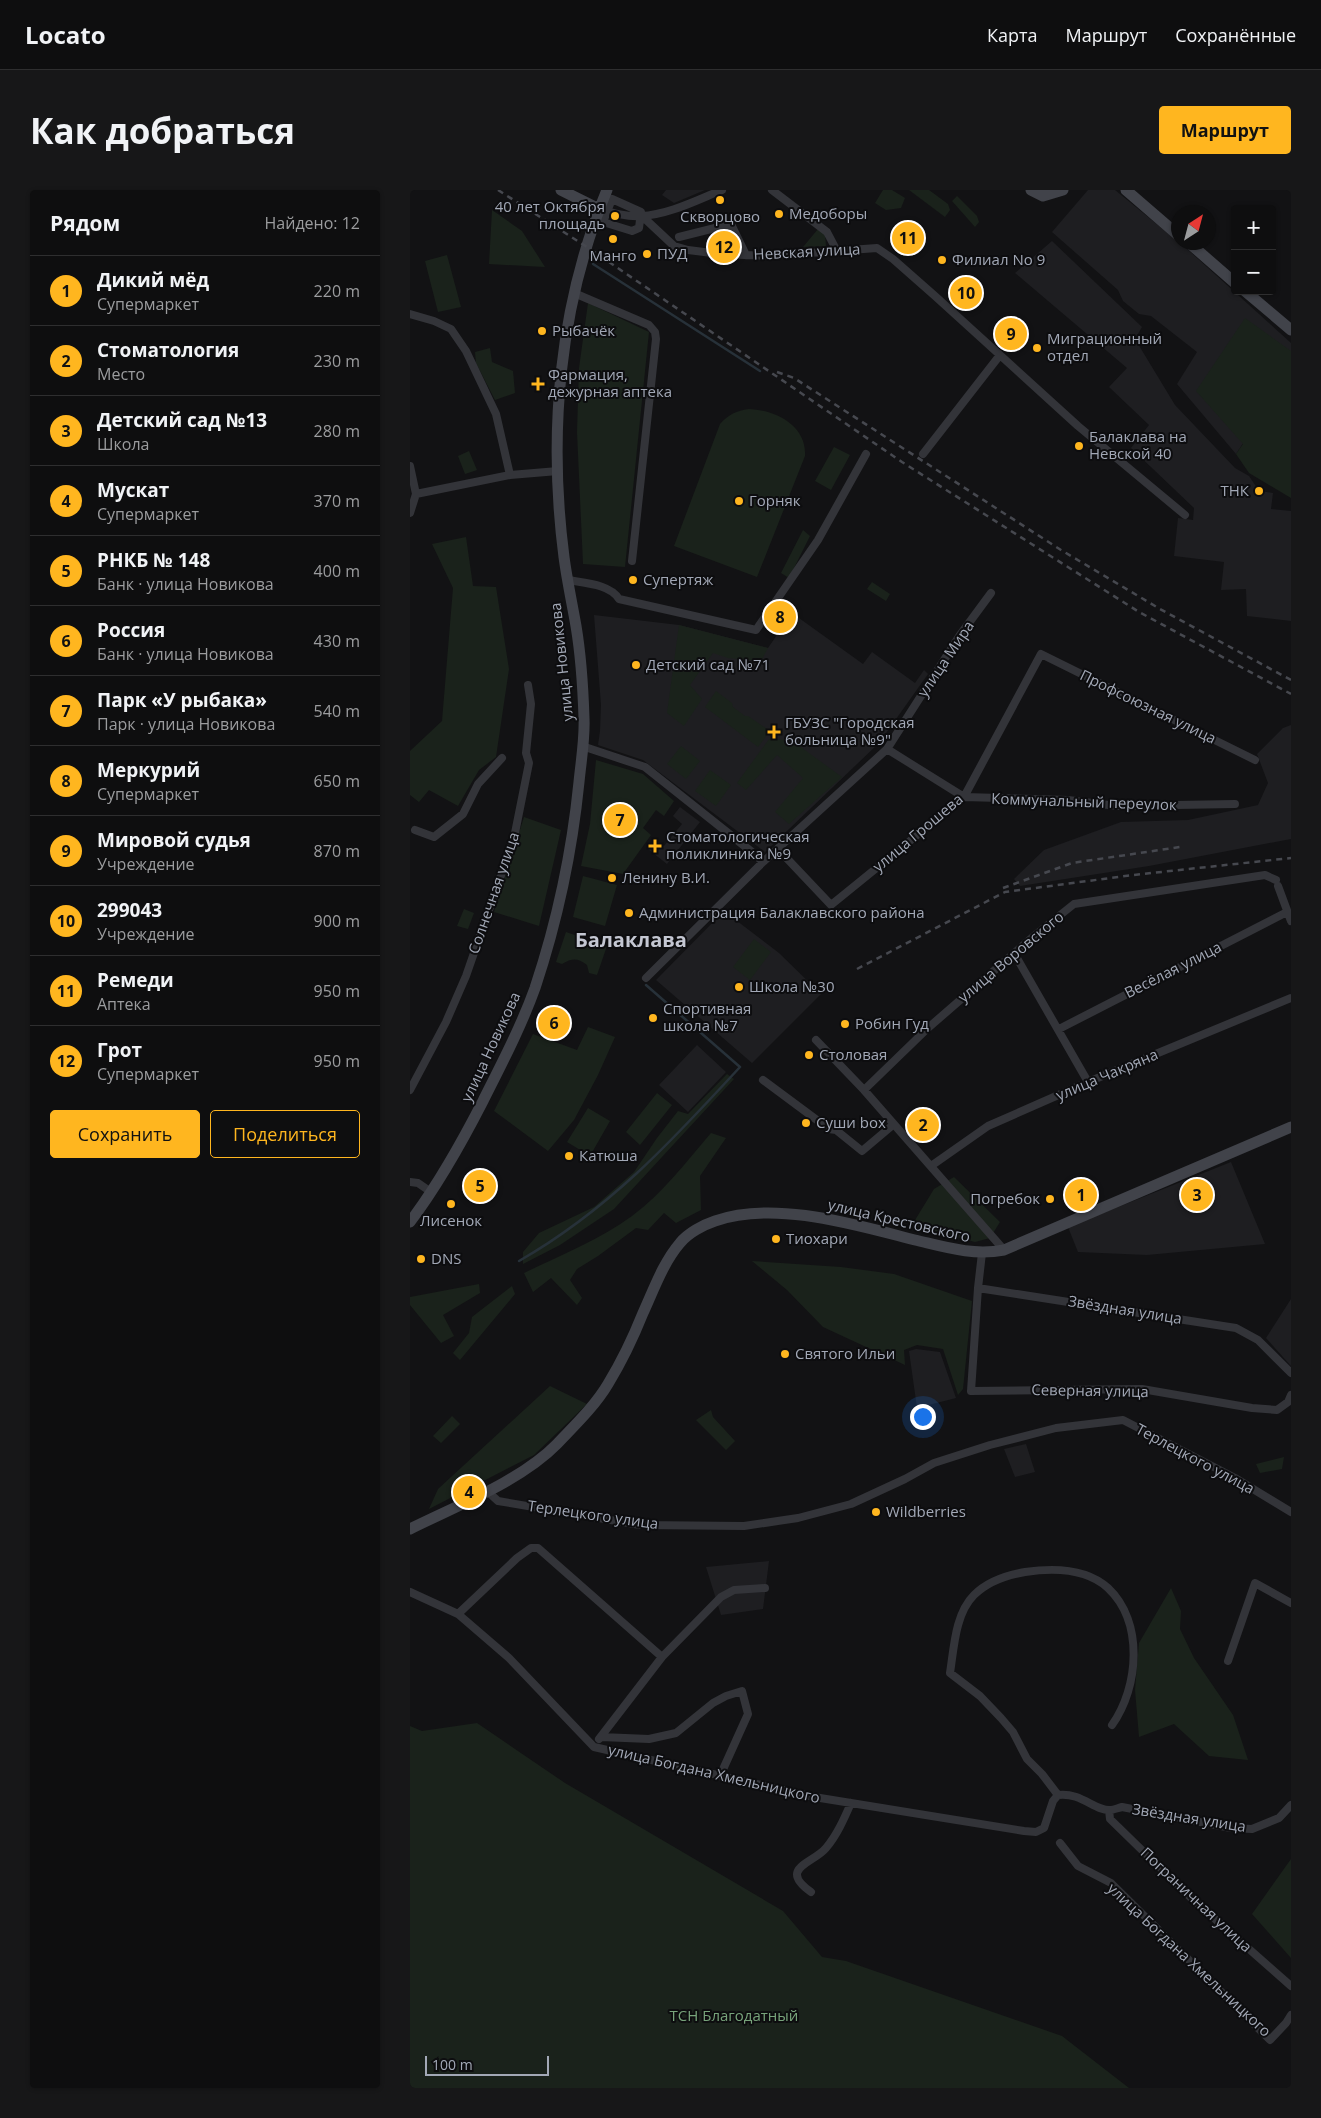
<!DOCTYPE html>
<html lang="ru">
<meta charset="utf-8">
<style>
body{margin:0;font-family:"Open Sans",sans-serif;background:#171718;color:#f1f3f6}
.controls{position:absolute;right:15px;top:15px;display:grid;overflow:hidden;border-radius:5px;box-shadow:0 1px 4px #0004}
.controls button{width:45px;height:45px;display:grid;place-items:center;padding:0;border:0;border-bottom:1px solid #2e2e2f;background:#0e0e0f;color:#f1f3f6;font:25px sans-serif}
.compass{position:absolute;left:761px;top:15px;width:45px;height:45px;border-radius:50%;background:#0e0e0f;box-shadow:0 1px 4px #0004;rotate:36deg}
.scale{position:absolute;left:15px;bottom:12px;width:124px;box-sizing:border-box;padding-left:5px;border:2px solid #a2a8b6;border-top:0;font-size:14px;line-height:18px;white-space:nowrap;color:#a2a8b6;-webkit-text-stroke:4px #0d0d0f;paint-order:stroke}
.you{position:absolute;left:512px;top:1226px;width:18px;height:18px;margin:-12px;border:4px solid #fff;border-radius:50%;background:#1a73e8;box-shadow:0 0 0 8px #1a73e833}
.badge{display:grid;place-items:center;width:32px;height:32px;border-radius:50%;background:#ffb61f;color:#111;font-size:16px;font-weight:700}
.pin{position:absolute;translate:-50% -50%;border:2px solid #fff;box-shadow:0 1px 5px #0006}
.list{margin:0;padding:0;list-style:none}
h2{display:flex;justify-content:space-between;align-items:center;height:65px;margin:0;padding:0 20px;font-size:21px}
h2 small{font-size:16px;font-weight:400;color:#9b9c9e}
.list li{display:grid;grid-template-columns:32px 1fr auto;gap:15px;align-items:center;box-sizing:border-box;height:70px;padding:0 20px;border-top:1px solid #2e2e2f}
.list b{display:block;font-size:19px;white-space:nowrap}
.list p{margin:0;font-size:16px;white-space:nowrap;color:#9b9c9e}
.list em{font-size:16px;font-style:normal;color:#9b9c9e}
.actions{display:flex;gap:10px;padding:15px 20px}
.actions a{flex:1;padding:11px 0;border:1px solid #ffb61f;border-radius:5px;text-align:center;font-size:18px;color:#ffb61f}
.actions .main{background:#ffb61f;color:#111}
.map{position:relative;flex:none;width:881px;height:1898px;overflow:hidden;border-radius:5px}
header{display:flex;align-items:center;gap:30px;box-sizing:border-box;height:70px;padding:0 25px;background:#0e0e0f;border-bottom:1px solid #2e2e2f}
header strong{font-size:24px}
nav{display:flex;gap:28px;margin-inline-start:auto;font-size:18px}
.intro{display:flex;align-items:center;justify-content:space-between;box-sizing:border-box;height:120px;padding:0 30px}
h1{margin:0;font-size:35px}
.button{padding:12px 22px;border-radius:5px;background:#ffb61f;color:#111;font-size:18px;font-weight:700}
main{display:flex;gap:30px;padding:0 30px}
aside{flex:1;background:#0e0e0f;border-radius:5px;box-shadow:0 1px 4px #0004}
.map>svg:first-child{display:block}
</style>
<header>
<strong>Locato</strong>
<nav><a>Карта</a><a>Маршрут</a><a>Сохранённые</a></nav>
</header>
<div class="intro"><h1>Как добраться</h1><a class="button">Маршрут</a></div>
<main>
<aside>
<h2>Рядом<small>Найдено: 12</small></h2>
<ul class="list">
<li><span class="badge">1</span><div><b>Дикий мёд</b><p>Супермаркет</p></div><em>220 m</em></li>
<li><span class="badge">2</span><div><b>Стоматология</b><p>Место</p></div><em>230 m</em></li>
<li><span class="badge">3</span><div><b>Детский сад №13</b><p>Школа</p></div><em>280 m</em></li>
<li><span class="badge">4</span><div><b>Мускат</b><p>Супермаркет</p></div><em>370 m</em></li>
<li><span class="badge">5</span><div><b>РНКБ № 148</b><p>Банк · улица Новикова</p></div><em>400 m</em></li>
<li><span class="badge">6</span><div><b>Россия</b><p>Банк · улица Новикова</p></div><em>430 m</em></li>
<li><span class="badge">7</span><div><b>Парк «У рыбака»</b><p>Парк · улица Новикова</p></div><em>540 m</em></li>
<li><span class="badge">8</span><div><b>Меркурий</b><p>Супермаркет</p></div><em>650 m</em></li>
<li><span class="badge">9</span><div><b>Мировой судья</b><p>Учреждение</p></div><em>870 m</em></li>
<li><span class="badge">10</span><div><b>299043</b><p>Учреждение</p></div><em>900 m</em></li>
<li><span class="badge">11</span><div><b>Ремеди</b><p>Аптека</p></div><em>950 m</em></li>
<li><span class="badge">12</span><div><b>Грот</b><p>Супермаркет</p></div><em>950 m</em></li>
</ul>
<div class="actions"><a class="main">Сохранить</a><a>Поделиться</a></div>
</aside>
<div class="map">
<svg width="881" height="1898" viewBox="0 0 881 1898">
<rect width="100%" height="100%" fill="#121214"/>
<!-- built -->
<path fill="#1e1e21" d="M256,0H295L264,13L252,5Z
M678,0H705L776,58L881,153V180L826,264L767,194L787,162L741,126L729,124L713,111L708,100L642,42Z
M642,51L732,137L725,149L765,215L825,278L839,286L849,301L863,303L861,319L881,321V431L837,426L836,399L811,400L814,372L764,366L768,328L783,330L784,318L721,258L739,235L699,197L717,178L605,83Z
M382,423L453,474L462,462L505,493L514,480L518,484L469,553L355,662L233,570L188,555L190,541L191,515L184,425L269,435L358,458Z
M881,535V649L739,676L610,696L604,689L634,660L711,632L778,630L848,615L858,593L847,564L873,538Z
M270,617L290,632L257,674L238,659L246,650L254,656L272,634L263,626Z
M314,721L369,763L411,804L342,873L246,790Z
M287,855L316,882L278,922L249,895Z
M821,972L855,1054L737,1065L668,1062L658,1037Z
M881,1109V1176L856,1148Z
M506,1159L530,1162L546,1208L507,1218L499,1161Z
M616,1254L625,1282L605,1287L594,1259Z
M359,1371L353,1419L311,1425L296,1377Z"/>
<!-- green -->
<path fill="#1a221b" d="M473,0H482L495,8L491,18L476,20L465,13Z
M499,0H519L538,14L540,20L535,27Z
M547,6L567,26L569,32L565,37L542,11Z
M82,20L112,41L135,77L79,74Z
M408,39L415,43L416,56L393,57Z
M37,65L51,117L28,122L15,71Z
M178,113L239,142L215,377L173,374L167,242L169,178Z
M835,128L881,161V308L839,283L826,264L833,254L786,201Z
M80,158L82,172L103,181L105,203L85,210L66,173L65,162Z
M339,219C366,220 397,236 395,266L347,387L264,356L310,234C319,224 326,221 339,219Z
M424,257L440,265L421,300L405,291Z
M59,261L67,280L55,284L48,266Z
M393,340L400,346L379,388L371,383Z
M56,347L63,396L86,397L99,479L86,567L69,580L48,616L19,600L9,612L0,605V561L32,531L43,398L22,354Z
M462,392L480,404L476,411L457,399Z
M269,435L358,458L351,471L318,468L303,463L280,495L292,509L274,536L257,523Z
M306,501L322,513L323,517L335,526H338L360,541L348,557L295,517Z
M359,549L381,550L432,587L379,634L365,622L393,588L367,565L336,600L327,593Z
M271,556L290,571L276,589L257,574Z
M186,570L233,584L264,611L254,626L246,620L233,638L241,645L213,684L171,676L180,634Z
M300,580L321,595L306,616L285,601Z
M114,627L151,640L129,736L84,722Z
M173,686L207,695L195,736L163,727Z
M54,719L64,723L58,739L47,736Z
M156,742L197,756L187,785L179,783L177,775C167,768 163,768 152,774L146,772Z
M344,749L361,762L340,790L323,777Z
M178,837L205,847L188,885L164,930L138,961L84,921L123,844L167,860Z
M317,884L324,889L204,1019L150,1055L113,1074V1062L129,1043L184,1017L224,982L247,948L268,921L278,924Z
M247,903L262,915L230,955L216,942Z
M178,918L200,931L180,966L157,952Z
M301,943L316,948L290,986L291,1020L266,1033L254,1023L238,1040L226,1038L188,1066L167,1079L160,1090L172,1108L167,1115L141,1088L123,1102L114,1083C151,1065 189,1050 222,1026C253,1003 276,972 301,943Z
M544,987L590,1032L580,1048L565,1052L502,1035L524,999Z
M342,1071L431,1077L484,1084L562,1111L553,1199L548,1205L533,1159L507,1155L494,1160L495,1175L413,1137L377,1100Z
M69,1094L70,1103L33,1125L44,1146L31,1153L0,1115V1107Z
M102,1096L105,1104L50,1170L43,1163L59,1143L62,1127Z
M140,1196L177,1214L124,1265L19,1319L28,1299Z
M301,1220L303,1227L325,1251L316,1260L286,1230Z
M42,1226L50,1234L31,1253L23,1246Z
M874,1267L872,1279L850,1283L846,1274Z
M761,1398L771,1421L770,1439L784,1468L823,1525L838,1570L799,1566L764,1534L729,1547L725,1500L729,1453Z
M67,1533L155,1593L373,1721L412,1767L436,1771L652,1846L719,1898H0V1536L12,1541Z
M881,1669V1768L842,1724Z"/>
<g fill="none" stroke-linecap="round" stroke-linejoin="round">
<!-- stream -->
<path stroke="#273139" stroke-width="2.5" d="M183,74L350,181
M109,1071C198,1020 261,952 330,877L236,795"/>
<!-- street -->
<path stroke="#333439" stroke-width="8" d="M362,0L417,42L427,61
M202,9L231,22L229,38L222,41L193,32Z
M189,19C203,23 217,27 231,26C258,25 287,10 312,0
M232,26L264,56L278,60L310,64L358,66L467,58L483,69L525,106L668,236L775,325
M269,47L321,34L336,65
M164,103L239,135L245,142L246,149L222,371
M0,124L24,131L41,139L56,161L86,224L100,285
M513,264L590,165
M0,276L6,304L0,323
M6,304L100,285L148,281
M158,390C174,393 200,394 209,409L346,440L408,350L456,264
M172,556L235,577L342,662L353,672
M477,559L554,607L658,610L707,616L825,614
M5,640L24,647L53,624L68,594L92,568
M368,659L421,715L554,607L631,464L845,570
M868,696L881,731
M604,763L678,892
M236,788L353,672L477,559L550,445L581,403
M649,839L877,722
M406,850L454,900L594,1060
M353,890L419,939L426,940L452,961L484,934
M0,900L36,832L56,786L104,648L119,573L116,563L121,514L118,495
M454,900L518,838L624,746L664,714L855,685L866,690
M521,976L578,936L678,892L881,808
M0,992L8,993L21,1002
M572,1063L568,1098L826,1138L848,1150L881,1183
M568,1098L561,1201L732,1199L842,1218L867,1220L878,1212L881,1205
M77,1301L88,1311L230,1335L334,1336L388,1328L441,1314L495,1289L524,1273L580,1255L646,1238L713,1230L825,1288L881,1322
M0,1402L48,1424L99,1468L184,1557L404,1607L614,1641L626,1642L634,1638L643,1611L648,1605C671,1602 685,1621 700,1620C703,1620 708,1618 712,1617L821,1638L842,1639L869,1628L881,1615
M48,1424L107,1368L121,1358H128L252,1467
M818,1471L845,1393L881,1413
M191,1547L239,1549L266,1543L303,1513L316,1506L332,1501L338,1524L310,1586
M189,1549L252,1467L311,1407L324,1400L355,1398
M648,1605L632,1584L617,1569L603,1542L591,1528L570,1506L540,1483C544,1458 545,1424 564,1405C578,1391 597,1385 615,1382C642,1378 676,1378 698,1398C734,1432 729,1497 702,1535
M699,1620L700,1629L780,1707L881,1796
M650,1653L668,1676L701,1693L860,1850L876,1833L881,1825
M401,1702C367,1678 404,1673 416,1658C427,1645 434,1629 441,1613"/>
<!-- secondary -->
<path stroke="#41434a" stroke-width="11" d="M151,0L189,19
M621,0L633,6L653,0
M716,0L768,45
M778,52L825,93
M835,101L881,140
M0,1032C28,995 52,952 73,911C91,875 111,837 125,798C147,732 162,662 169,592C171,571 175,549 174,528C173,497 171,466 166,436C162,413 157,390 154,367C138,243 149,115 197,0
M0,1339C46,1316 111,1291 147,1254C164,1236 185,1216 198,1194C212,1171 223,1148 233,1123C244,1099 253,1073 270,1053C278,1043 293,1035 305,1031C365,1010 446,1035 505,1050C535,1057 563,1066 594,1060L881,937"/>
<!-- rail -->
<path stroke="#46484f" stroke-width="2.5" stroke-dasharray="6 5" stroke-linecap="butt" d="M88,0L177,57L492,272L729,422L881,504
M367,182L384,188L651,360L750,419L881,490
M593,698L662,673L770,657
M447,779L595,702L723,685L881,668"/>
</g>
<!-- markers -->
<g fill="#ffb61f" stroke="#0d0d0f" stroke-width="2">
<circle cx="310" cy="10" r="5"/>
<circle cx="369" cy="24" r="5"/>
<circle cx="205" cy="26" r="5"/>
<circle cx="203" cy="49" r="5"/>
<circle cx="237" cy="64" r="5"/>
<circle cx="532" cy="70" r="5"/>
<circle cx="132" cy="141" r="5"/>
<circle cx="627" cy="158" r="5"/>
<path d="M125.5 186.5h5v5h5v5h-5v5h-5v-5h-5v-5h5z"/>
<circle cx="669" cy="256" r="5"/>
<circle cx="849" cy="301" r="5"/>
<circle cx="329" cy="311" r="5"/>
<circle cx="223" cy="390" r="5"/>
<circle cx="226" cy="475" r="5"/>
<path d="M361.5 534.5h5v5h5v5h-5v5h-5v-5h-5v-5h5z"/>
<path d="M242.5 648.5h5v5h5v5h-5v5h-5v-5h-5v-5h5z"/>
<circle cx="202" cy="688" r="5"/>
<circle cx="219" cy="723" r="5"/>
<circle cx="329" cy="797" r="5"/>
<circle cx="243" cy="828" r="5"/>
<circle cx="435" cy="834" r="5"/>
<circle cx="399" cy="865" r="5"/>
<circle cx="396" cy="933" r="5"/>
<circle cx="159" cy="966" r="5"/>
<circle cx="640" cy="1009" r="5"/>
<circle cx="41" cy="1014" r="5"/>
<circle cx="366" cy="1049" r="5"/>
<circle cx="11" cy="1069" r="5"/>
<circle cx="375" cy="1164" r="5"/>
<circle cx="466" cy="1322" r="5"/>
</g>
<g text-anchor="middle" stroke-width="4" stroke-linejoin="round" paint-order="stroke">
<!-- poi labels -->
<g font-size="15" fill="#a2a8b6" stroke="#0d0d0f" text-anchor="start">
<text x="195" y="22" text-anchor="end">40 лет Октября<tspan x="195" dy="17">площадь</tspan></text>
<text x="379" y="29">Медоборы</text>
<text x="310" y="32" text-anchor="middle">Скворцово</text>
<text x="247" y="69">ПУД</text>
<text x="203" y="71" text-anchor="middle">Манго</text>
<text x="542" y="75">Филиал No 9</text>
<text x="142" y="146">Рыбачёк</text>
<text x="637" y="154">Миграционный<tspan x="637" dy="17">отдел</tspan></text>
<text x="138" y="190">Фармация,<tspan x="138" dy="17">дежурная аптека</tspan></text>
<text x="679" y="252">Балаклава на<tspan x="679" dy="17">Невской 40</tspan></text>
<text x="839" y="306" text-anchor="end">ТНК</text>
<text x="339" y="316">Горняк</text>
<text x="233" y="395">Супертяж</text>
<text x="236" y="480">Детский сад №71</text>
<text x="375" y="538">ГБУЗС "Городская<tspan x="375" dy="17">больница №9"</tspan></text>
<text x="256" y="652">Стоматологическая<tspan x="256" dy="17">поликлиника №9</tspan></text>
<text x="212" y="693">Ленину В.И.</text>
<text x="229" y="728">Администрация Балаклавского района</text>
<text x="339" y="802">Школа №30</text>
<text x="253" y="824">Спортивная<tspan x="253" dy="17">школа №7</tspan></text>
<text x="445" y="839">Робин Гуд</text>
<text x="409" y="870">Столовая</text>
<text x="406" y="938">Суши box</text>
<text x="169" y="971">Катюша</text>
<text x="630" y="1014" text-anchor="end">Погребок</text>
<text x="41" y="1036" text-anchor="middle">Лисенок</text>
<text x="376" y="1054">Тиохари</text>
<text x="21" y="1074">DNS</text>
<text x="385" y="1169">Святого Ильи</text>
<text x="476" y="1327">Wildberries</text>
</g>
<!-- street labels -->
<g font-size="15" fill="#a2a8b6" stroke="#0d0d0f">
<text transform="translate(397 62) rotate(-3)" y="5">Невская улица</text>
<text transform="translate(536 469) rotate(-56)" y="5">улица Мира</text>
<text transform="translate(152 472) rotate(-96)" y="5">улица Новикова</text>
<text transform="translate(738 517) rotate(26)" y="5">Профсоюзная улица</text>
<text transform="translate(674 612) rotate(2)" y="5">Коммунальный переулок</text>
<text transform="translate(508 643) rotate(-40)" y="5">улица Грошева</text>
<text transform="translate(84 703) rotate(-71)" y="5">Солнечная улица</text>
<text transform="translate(601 767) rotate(-40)" y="5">улица Воровского</text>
<text transform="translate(763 780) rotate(-27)" y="5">Весёлая улица</text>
<text transform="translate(81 857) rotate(-65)" y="5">улица Новикова</text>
<text transform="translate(697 885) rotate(-23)" y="5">улица Чакряна</text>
<text transform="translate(489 1031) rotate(13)" y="5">улица Крестовского</text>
<text transform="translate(715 1120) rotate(9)" y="5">Звёздная улица</text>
<text transform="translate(680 1201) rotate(1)" y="5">Северная улица</text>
<text transform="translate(785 1269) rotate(28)" y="5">Терлецкого улица</text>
<text transform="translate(183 1325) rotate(8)" y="5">Терлецкого улица</text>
<text transform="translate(304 1584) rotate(13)" y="5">улица Богдана Хмельницкого</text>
<text transform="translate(779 1628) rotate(9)" y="5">Звёздная улица</text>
<text transform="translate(786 1710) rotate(43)" y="5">Пограничная улица</text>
<text transform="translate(779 1770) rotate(43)" y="5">улица Богдана Хмельницкого</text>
</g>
<!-- park labels -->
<g font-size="15" fill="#77a37a" stroke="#0d0d0f">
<text x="324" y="1831">ТСН Благодатный</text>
</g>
<!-- district labels -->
<g font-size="20" font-weight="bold" fill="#c4c7d2" stroke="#0d0d0f">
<text x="221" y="757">Балаклава</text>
</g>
</g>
</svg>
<div class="controls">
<button>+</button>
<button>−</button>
</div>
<svg class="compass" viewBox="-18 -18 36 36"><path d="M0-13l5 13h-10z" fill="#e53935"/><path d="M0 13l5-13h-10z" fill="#9b9c9e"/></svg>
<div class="scale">100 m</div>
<div class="you"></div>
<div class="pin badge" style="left:671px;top:1005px">1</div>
<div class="pin badge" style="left:513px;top:935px">2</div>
<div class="pin badge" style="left:787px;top:1005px">3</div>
<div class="pin badge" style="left:59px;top:1302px">4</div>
<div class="pin badge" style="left:70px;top:996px">5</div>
<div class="pin badge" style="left:144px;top:833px">6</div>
<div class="pin badge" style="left:210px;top:630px">7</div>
<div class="pin badge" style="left:370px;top:427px">8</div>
<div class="pin badge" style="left:601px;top:144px">9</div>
<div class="pin badge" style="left:556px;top:103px">10</div>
<div class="pin badge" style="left:498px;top:48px">11</div>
<div class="pin badge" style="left:314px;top:57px">12</div>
</div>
</main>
